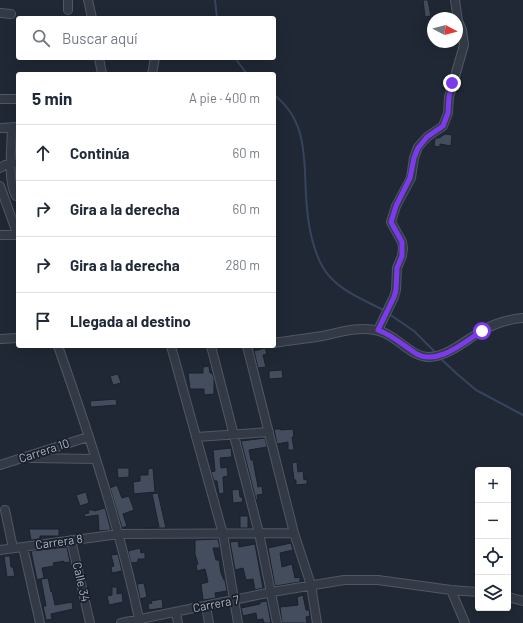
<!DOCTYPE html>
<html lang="es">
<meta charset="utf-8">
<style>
body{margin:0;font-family:Barlow,sans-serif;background:#f2f2f3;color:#1f2937}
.controls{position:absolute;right:12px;bottom:12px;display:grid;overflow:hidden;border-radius:4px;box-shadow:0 4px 16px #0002}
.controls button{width:36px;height:36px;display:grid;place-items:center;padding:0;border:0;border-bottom:1px solid #e0e1e3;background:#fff;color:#1f2937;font:20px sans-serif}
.compass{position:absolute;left:427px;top:12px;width:36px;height:36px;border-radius:50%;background:#fff;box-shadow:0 4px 16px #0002;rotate:97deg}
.stop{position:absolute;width:12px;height:12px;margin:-9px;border:3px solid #7c3aed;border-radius:50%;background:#fff}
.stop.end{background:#7c3aed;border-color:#fff;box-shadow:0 1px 4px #0008}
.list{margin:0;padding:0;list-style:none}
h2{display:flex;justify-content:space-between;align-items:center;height:52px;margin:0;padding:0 16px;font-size:17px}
h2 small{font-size:13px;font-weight:400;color:#747a83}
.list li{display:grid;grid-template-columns:26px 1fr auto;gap:12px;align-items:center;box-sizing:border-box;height:56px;padding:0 16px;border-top:1px solid #e0e1e3}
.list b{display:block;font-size:15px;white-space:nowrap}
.list em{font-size:13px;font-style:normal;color:#747a83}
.icon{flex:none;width:22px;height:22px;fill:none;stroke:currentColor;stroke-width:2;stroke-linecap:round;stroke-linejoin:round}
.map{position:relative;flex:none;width:523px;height:623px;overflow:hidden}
.search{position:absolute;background:#fff;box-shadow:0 4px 16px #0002;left:16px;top:16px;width:260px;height:44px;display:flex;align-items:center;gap:10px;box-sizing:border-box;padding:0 14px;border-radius:4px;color:#747a83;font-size:15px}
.panel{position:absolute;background:#fff;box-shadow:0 4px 16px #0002;left:16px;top:72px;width:260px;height:276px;border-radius:4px}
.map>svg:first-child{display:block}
</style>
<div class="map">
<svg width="523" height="623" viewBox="0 0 523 623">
<rect width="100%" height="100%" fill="#202835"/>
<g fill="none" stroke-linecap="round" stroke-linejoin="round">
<!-- stream -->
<path stroke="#36445d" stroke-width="2" d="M215,0L217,18
M235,58L247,74
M274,95C307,120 304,157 306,195C307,214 309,233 316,252C319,261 324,271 331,278C346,294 367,301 385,311
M389,314L414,331L436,353
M440,358L456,373L476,390L523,415"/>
</g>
<!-- building -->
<path fill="#434d5d" stroke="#1b212c" d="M423,0H428L431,16L425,17Z
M445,134L452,135L451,146L440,144V147L434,146L435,138H439Z
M265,348L267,354L263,355L266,367L258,368L254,351Z
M209,366L210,373H212L214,378V394L204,395V389H190L188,373H203V367Z
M282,370L283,378L269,379V371Z
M118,374L121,383L113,385L110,376Z
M116,399L117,405L91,407L90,401Z
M274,429H280L281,430L293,429L294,437H292L294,450H288V442L277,444Z
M265,438L267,447L249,450L251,460H253L258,487L262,486L263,494L257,495L258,500H256L241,441Z
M231,448L232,457L220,458L221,468L227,467L228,476L223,477L224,493L219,494L217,481H214L211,472L215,471L213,450Z
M297,462L298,472L303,471L304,480L307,479V484L296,485V480H294L292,463Z
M117,468H129V477L118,478Z
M153,468L155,492L134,494L133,482L140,481V475H148V469Z
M117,485L122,498L129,496L134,510L123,514L127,526L122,528L110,488Z
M239,489L240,497H242L243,502L233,503L232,490Z
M86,492L89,503L80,506L76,495Z
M158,493L166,528H146L159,527L152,494Z
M105,508L111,530L99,531L98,515L85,517L84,514L89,513L88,510H94V511Z
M240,516H248V528H240Z
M29,529H59V536H40V539L31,540Z
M218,539L220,548H213L216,560H219L221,573L224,580H225L227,591L215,593L216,598L203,600L201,584L208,582L205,569L197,571L196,565L198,564L195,554V540Z
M238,541L239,547L255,544L263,588L255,590L253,579L246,580L243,568L235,570L230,542Z
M291,543L293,550L280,553L282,567L292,564L295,578L300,577V582L275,586L268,548Z
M67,547L70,562L64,563V561L53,563L54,566L42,568L44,578L37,580L31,551Z
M140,548L141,553L145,552V559H138V562L131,563L128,551Z
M118,554L122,571L112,573L111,567L114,566L111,555Z
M4,556H10L11,567H13L15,576L7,577Z
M48,578L51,592L52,591L55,605L72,602L73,609L51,614L52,619L46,620L43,606H46L41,579Z
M144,583L147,597L140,599L137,584Z
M112,587H117V594L122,593L123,602L109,605L107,596L112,595Z
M303,595L306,610H309L310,616L306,617L307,623H282L280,607L298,605L297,597Z
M162,599L163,608L149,610L148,604L152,603L151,601Z
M267,601L271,623H264L263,619L257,620L256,613L243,616L241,608L260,604V602Z"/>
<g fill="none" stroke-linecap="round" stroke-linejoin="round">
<defs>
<path id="minor" d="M88,0L92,18
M68,10V0
M0,13L11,14
M99,58L102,74
M152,74L155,58
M1,99H18
M12,127C12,145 7,181 16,196
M0,128L18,127
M0,168L5,165L18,163
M0,186L18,236
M0,235H18
M378,330L394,297L396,290L397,268L402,256L403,248L402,242L391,222L396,206L411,178L414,158L418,147L427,137L443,126L448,113L449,97L464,45L462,30L458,21L455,0
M0,339L18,338
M274,343C290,340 306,339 322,336C341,332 360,326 379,331C397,335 410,357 429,357C447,357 466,340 480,332C493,324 508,319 523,318
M58,346C90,437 120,529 140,623
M171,346L223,534L238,623
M211,346L259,533L277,623
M247,346L294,533L311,585L317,623
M196,437L269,432
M31,458L95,459
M0,465L88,437
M5,510L13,548
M71,540L90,623
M23,547L40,623
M0,550L119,534L294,533
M451,590L465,623
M508,597L523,601
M206,606L209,623
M176,612L178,623
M121,623L272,592L344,580H378L451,590L478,592"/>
</defs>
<!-- minor casing -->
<use href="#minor" stroke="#515764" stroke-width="10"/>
<!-- minor -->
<use href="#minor" stroke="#333a46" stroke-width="8"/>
</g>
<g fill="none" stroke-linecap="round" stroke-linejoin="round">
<!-- route -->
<path stroke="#7c3aed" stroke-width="5" d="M452,83L449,97L448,113L443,126L427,137L418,148L414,158L410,178L396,206L391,222L402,242V256L397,268L396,290L394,297L378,330C392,335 403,345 415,353C437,367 464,342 482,331"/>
</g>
<g text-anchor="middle" stroke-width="3.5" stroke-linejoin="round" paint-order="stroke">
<!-- street labels -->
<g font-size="12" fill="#adb4c3" stroke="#191f2a">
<text transform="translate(44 451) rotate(-18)" y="4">Carrera 10</text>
<text transform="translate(59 542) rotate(-8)" y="4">Carrera 8</text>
<text transform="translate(81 582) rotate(77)" y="4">Calle 34</text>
<text transform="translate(216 604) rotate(-11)" y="4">Carrera 7</text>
</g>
</g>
</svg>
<div class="controls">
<button>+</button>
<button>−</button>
<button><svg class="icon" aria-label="locate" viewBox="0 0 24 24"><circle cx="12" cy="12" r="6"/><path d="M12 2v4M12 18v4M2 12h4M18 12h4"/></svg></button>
<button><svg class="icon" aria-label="layers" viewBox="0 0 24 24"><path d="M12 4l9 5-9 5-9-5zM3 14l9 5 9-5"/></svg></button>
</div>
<svg class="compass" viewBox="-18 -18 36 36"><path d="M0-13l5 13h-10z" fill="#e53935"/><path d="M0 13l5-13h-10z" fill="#747a83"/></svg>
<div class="stop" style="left:482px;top:331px"></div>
<div class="stop end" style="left:452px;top:83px"></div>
<div class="search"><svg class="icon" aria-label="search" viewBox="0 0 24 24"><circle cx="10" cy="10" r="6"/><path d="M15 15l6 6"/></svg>Buscar aquí</div>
<section class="panel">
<h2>5 min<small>A pie · 400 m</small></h2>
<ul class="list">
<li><svg class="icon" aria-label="ahead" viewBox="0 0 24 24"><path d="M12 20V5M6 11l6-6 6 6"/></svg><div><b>Continúa</b></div><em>60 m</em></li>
<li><svg class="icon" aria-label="right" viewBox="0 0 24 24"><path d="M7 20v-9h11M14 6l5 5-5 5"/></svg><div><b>Gira a la derecha</b></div><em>60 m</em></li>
<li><svg class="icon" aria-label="right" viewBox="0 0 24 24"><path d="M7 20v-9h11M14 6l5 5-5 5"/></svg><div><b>Gira a la derecha</b></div><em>280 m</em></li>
<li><svg class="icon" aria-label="arrive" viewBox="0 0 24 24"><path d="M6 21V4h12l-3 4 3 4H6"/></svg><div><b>Llegada al destino</b></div></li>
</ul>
</section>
</div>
